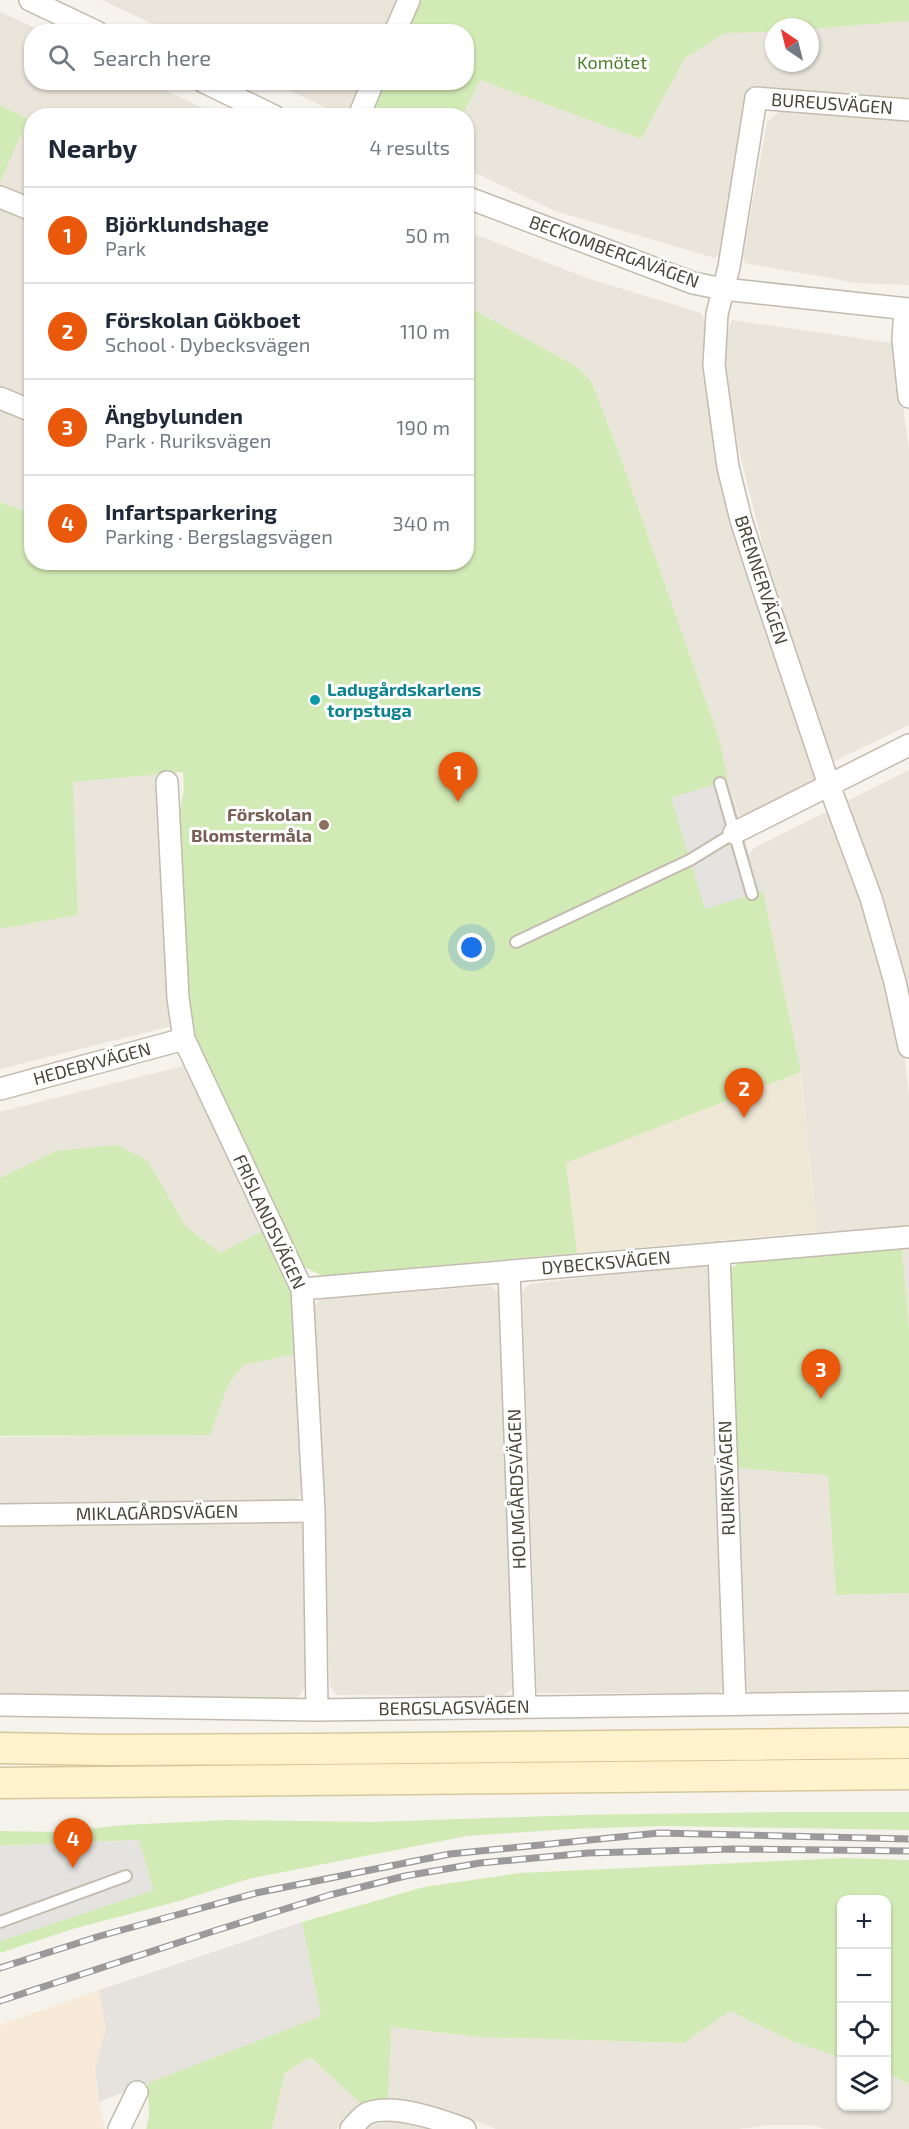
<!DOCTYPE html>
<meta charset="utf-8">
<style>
body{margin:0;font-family:"Exo 2",sans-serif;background:#f2f2f3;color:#1f2937}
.controls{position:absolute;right:18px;bottom:18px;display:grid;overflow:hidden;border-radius:12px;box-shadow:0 2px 4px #0004}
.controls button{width:54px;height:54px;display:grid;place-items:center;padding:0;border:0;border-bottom:2px solid #e0e1e3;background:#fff;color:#1f2937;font:30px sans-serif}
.compass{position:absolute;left:765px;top:18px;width:54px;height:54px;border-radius:50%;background:#fff;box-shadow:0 2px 4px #0004;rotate:325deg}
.you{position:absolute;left:472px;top:948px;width:21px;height:21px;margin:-15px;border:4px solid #fff;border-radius:50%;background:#1a73e8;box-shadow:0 0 0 9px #1a73e833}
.badge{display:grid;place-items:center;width:39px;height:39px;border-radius:50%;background:#ea580c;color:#fff;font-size:20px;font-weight:700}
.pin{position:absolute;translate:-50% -50px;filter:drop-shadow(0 2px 3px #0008)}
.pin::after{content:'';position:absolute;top:32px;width:21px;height:18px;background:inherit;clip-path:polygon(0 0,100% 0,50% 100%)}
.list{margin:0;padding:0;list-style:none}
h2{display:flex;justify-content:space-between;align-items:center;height:78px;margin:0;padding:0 24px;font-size:26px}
h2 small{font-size:20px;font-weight:400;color:#747a83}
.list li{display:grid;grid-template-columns:39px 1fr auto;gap:18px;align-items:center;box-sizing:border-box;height:96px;padding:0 24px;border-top:2px solid #e0e1e3}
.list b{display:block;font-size:22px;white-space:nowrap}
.list p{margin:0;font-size:20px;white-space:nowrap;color:#747a83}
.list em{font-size:20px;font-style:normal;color:#747a83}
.icon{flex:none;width:33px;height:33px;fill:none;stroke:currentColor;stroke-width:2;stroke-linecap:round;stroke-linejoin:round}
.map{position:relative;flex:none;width:909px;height:2129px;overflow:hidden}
.search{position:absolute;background:#fff;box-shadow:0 2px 4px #0004;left:24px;top:24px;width:450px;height:66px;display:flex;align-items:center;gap:15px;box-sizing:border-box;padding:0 21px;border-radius:24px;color:#747a83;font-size:22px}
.panel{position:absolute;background:#fff;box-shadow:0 2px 4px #0004;left:24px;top:108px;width:450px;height:462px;border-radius:24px}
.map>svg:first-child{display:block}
</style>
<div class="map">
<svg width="909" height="2129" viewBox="0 0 909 2129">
<rect width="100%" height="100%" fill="#f6f3ec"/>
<!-- residential -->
<path fill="#eae5da" d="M102,0H400L387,32L168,31Z
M0,12L42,31L32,32V82L149,83L219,115L32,116L31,202L0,187V183L28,119L0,105Z
M909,21V102L769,93L738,156L720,255L715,258L555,211L467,169L466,116H463L480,80L641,139L685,58L725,33L774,32V63H810V29Z
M274,83H365L354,108L339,114Z
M784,108L909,119V285L857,283L745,263L743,255L767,122Z
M0,205L31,219V403L0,390Z
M466,231L587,278L701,313L707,325L704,368L717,469L730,523L819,766L816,784L748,819L740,817L728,780L720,741L620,456L592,383L579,368L467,306Z
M732,320L891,343L895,350L909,449V725L833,762L771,577L731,419L725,382L724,341Z
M0,406L31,418V513L0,502Z
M909,770V1012L845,802Z
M158,774L172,1026L0,1069V929L78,915L73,782Z
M824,813L833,815L887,980L905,1059L909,1097V1228L817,1232L801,1072L763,891L749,855L754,848Z
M183,1066L264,1230L220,1253L185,1225L148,1161L56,1151L0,1178V1112Z
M909,1247V1330L902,1248Z
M700,1264L709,1269L726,1685L718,1693H537L522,1291L530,1284Z
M491,1286L499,1294L513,1688L504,1696L336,1695L330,1686L313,1307L321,1299Z
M296,1354L303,1492L292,1505L0,1506V1437L209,1435L227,1387L243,1365Z
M737,1468L829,1474L836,1595L909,1593V1694L752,1695L746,1688Z
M295,1520L304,1526L309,1683L297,1698L0,1697V1522Z
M730,2011L792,2041L841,2058L842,2106H886L887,2073L909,2084V2129H825L812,2125H768L738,2129H496L434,2106L388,2098L390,2027L480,2037L683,2043Z
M310,2057L361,2104L336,2129H272L285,2073Z
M392,2121L424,2125L433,2129H366L371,2125Z"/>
<!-- commercial -->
<path fill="#f7ead8" d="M99,1990L106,2029L95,2069L97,2095L105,2129H0V2025Z"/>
<!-- industrial -->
<path fill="#e6e2dd" d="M302,1922L321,2016L99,2102L95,2069L106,2029L99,1990Z"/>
<!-- education -->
<path fill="#efe8d6" d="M801,1072L817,1232L577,1253L566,1163Z"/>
<!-- green -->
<path fill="#d2eab5" d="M418,0H909V21L810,29V27H774V32L725,33L685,58L641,139L480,80L463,115L369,116L383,83L466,82V32L404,31Z
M0,105L28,119L0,183Z
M467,306L579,368L592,383L620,456L720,741L728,780L749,855L763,891L801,1072L566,1163L577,1253L323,1276L302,1266L190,1037L179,814L184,789L183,772L73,782L78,915L0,929V502L31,513L32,562H466Z
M117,1145L148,1161L185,1225L220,1253L264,1230L291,1292L296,1309V1354L243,1365L227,1387L210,1435L0,1436V1178L56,1151Z
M902,1248L909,1330V1593L836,1595L828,1475L737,1468L728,1275L731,1268L739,1263Z
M786,1812H909V1830L662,1826L570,1829L467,1836L248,1879L183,1900L76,1928L0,1953V1941L153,1890L139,1840L0,1846V1831L58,1832L124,1825L227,1820L372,1822L580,1815Z
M845,1858L909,1860V2084L887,2073L886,1900H842L841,2058L792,2041L730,2011L684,2043L480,2037L391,2027L388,2098L361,2104L310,2057L285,2073L272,2129H146L149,2117L148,2083L321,2016L302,1922L424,1887L520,1873Z"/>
<!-- parking -->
<path fill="#e5e3e0" d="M728,780L749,855L763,891L705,909L671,798Z
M139,1840L153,1890L0,1941V1846Z"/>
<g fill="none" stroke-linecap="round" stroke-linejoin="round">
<defs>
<path id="lane" d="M720,783L752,894
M516,942L690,860L734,833
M0,1922L126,1876"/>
<path id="street" d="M30,0L97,32
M395,32L409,0
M204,82L274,116
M909,110L756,98L729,267L717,314L714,365L728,467L741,520L760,579L829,785L871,898L895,982L909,1047
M359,116L373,82
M0,197L32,210
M466,197L693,283L723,289L909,309
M905,309L903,340L909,397
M0,398L32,411
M167,782L178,998L184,1039L302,1289L314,1511L317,1710
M734,833L909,745
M0,1089L184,1039
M719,1253L735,1704
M509,1271L525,1707
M302,1289L909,1237
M0,1515L314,1511
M0,1705L317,1710L909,1702
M119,2129L137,2092
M351,2129C356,2124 362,2115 368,2113C394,2103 441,2120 465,2129"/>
<path id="secondary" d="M0,1748L108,1750L315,1749L909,1743
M0,1783L909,1774"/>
</defs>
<!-- lane casing -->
<use href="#lane" stroke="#c2bbae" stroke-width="14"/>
<!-- street casing -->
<use href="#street" stroke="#c2bbae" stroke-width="24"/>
<!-- secondary casing -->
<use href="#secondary" stroke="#d6c79b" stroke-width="33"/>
<!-- lane -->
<use href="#lane" stroke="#fff" stroke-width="10"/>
<!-- street -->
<use href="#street" stroke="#fff" stroke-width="21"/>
<!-- secondary -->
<use href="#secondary" stroke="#fff3cd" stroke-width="30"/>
<defs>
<path id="rail" d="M0,1968L100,1936L256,1893L450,1854L659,1833L909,1839
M0,2001L214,1931L330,1895L405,1876L480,1863L588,1853L733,1849L909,1851"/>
</defs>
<!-- rail casing -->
<use href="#rail" stroke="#9a9a9a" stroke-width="7"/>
<!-- rail -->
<use href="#rail" stroke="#fff" stroke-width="4.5" stroke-dasharray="14" stroke-linecap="butt"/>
</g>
<!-- markers -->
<circle fill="#0f9aa8" stroke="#fff" stroke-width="2" cx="315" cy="700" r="6"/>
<circle fill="#8d6e63" stroke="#fff" stroke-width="2" cx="324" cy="825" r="6"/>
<g text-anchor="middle" stroke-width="6" stroke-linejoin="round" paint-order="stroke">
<!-- park labels -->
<g font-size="18" fill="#4a7f2a" stroke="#fff">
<text x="612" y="69">Komötet</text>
</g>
<!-- street labels -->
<g font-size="18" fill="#4b4439" stroke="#fff">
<text transform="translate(832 104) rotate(4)" y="6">BUREUSVÄGEN</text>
<text transform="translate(614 252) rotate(20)" y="6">BECKOMBERGAVÄGEN</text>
<text transform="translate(761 580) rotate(72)" y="6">BRENNERVÄGEN</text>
<text transform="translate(92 1064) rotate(-15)" y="6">HEDEBYVÄGEN</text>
<text transform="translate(269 1222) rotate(65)" y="6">FRISLANDSVÄGEN</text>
<text transform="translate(606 1263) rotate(-5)" y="6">DYBECKSVÄGEN</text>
<text transform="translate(727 1478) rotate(-92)" y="6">RURIKSVÄGEN</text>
<text transform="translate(517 1489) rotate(-92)" y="6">HOLMGÅRDSVÄGEN</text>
<text transform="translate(157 1513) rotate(-1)" y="6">MIKLAGÅRDSVÄGEN</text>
<text transform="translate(454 1708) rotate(-1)" y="6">BERGSLAGSVÄGEN</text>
</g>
<!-- culture labels -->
<g font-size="18" font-weight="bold" fill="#0d838f" stroke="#fff" text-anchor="start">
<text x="327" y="696">Ladugårdskarlens<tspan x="327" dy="21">torpstuga</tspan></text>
</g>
<!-- education labels -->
<g font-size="18" font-weight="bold" fill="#785e54" stroke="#fff" text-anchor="end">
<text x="312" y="821">Förskolan<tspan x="312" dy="21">Blomstermåla</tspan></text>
</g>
</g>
</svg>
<div class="controls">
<button>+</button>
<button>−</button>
<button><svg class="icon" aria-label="locate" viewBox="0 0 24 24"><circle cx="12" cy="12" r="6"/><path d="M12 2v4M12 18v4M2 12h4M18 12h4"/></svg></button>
<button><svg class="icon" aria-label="layers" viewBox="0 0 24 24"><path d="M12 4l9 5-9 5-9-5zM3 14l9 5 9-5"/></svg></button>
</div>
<svg class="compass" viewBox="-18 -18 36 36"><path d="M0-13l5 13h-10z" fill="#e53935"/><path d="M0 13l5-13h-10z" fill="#747a83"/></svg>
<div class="you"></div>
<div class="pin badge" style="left:458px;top:802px">1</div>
<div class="pin badge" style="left:744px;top:1118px">2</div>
<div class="pin badge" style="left:821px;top:1399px">3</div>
<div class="pin badge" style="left:73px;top:1868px">4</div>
<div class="search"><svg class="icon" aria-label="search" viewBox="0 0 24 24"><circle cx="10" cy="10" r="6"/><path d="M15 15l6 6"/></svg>Search here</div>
<section class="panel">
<h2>Nearby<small>4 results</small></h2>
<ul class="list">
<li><span class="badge">1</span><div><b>Björklundshage</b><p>Park</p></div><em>50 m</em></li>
<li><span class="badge">2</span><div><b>Förskolan Gökboet</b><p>School · Dybecksvägen</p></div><em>110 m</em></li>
<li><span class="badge">3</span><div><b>Ängbylunden</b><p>Park · Ruriksvägen</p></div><em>190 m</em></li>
<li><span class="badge">4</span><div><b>Infartsparkering</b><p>Parking · Bergslagsvägen</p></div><em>340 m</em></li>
</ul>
</section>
</div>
